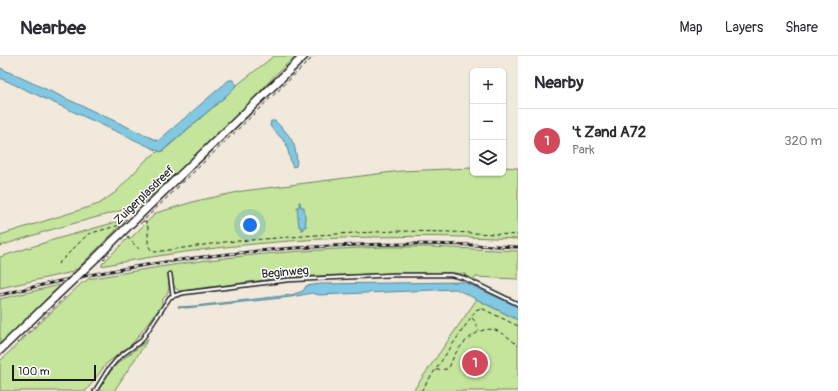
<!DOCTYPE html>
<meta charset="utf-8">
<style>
body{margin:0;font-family:Pangolin,sans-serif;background:#f7f7f7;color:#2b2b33}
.controls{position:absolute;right:12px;top:12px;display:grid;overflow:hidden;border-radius:6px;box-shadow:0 1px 3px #0004}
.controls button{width:36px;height:36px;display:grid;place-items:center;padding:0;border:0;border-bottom:1px solid #e1e1e2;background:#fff;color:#2b2b33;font:20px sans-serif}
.scale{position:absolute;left:12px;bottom:10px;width:84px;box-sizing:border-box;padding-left:4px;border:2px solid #1c1c1c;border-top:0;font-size:11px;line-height:14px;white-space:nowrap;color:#1c1c1c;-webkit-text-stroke:3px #fff;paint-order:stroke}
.you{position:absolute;left:250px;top:169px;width:14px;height:14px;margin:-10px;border:3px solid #fff;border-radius:50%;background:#1a73e8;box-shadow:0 0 0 6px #1a73e833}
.badge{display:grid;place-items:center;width:26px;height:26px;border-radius:50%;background:#d1495b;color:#fff;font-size:13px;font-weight:700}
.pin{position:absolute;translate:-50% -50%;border:2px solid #fff;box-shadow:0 1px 4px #0006}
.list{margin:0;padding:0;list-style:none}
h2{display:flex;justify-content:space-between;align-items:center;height:52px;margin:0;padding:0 16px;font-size:17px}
h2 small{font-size:13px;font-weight:400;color:#7c7c81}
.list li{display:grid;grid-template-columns:26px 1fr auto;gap:12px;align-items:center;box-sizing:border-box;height:64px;padding:0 16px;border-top:1px solid #e1e1e2}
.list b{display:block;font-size:15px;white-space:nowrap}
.list p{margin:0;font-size:13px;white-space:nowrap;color:#7c7c81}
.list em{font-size:13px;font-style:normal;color:#7c7c81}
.icon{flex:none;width:22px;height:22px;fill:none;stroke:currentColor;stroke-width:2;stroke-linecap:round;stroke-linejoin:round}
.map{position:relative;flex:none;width:518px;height:335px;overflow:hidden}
header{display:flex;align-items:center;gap:24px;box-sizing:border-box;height:56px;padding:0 20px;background:#fff;border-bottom:1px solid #e1e1e2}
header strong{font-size:19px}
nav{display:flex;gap:22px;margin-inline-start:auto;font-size:14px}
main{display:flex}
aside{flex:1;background:#fff}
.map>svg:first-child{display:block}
</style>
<header>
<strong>Nearbee</strong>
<nav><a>Map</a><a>Layers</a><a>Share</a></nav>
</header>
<main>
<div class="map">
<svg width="518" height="335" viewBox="0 0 518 335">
<rect width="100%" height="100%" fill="#f1e9db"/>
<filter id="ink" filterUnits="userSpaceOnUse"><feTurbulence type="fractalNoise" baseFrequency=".025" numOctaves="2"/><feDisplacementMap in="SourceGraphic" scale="8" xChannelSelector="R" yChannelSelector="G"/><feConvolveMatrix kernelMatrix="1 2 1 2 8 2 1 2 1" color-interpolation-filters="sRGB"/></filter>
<g filter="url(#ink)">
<!-- green -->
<path fill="#c5e59d" stroke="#70805c" d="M274,0H296L275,19L252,45L156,138L154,137L141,149L50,174L0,190V179L99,148L116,136L147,103L159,95H163L227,39L232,33Z
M503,111L518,112V183C378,176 239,183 101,210L103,209L102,208L129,181L131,182L156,157L196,145L243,135L401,115L473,112V117H503Z
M127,163L76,214L75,213L73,216L0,232V201L53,184Z
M384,191H429L518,195V223L475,221L473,225L465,221V218L453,217H394L288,221L180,235L174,231L171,216L168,217C168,230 172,234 162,244V249L133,287L106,308L86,335H0V305L84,225L85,226L88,223C140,214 192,205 244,200C291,195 337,193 384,191Z
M59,229V231L45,244L46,246L0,289V243Z
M477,243L484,247L518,264V335H413Z
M149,282L114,335H98C104,326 109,316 117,308C127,299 140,292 149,282Z"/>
<!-- water -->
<path fill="#82c8e3" stroke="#598393" d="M0,12L158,85L229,24H233L237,29L227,39L161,96L0,22Z
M271,65H275C286,76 294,82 296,98C297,102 297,107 296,110L293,111L291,107L286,87L270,70Z
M299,146H300L301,151H304L306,171H303V174H301V171H299L297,151H299Z
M464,226L518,251V264L456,233L319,239L312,237L291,241L186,252L178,251L195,250L291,239L303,235L306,230L321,228Z"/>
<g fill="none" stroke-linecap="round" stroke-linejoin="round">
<defs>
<path id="service" d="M170,218L173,240
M95,335L108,314L119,301L141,285L170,241L183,237L288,224L393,219H451L464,222L518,248"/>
<path id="secondary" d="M164,135L304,0
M97,201L113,185
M0,294L55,241"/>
</defs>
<!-- service casing -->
<use href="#service" stroke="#1c1c1c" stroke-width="5.5"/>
<!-- secondary casing -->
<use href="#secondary" stroke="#1c1c1c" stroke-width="10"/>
<!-- path -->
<path stroke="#1c1c1c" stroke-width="1" stroke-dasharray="4 3" stroke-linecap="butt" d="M177,132L314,0
M143,165L146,166C152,175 142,191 155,196L225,186L316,179L396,175L450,176L518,179
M127,181L139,193
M58,208L88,178L120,169
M472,262L474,264L479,275
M17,287L65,241
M436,314L447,313C451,310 451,306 453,302C459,289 479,269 495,274C504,277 511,283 518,290
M421,335L476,254L481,252L518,270"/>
<!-- service -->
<use href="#service" stroke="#fff" stroke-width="2.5"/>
<!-- secondary -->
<use href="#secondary" stroke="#fff" stroke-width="7"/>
<defs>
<path id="rail" d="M0,239C169,196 344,181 518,191"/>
</defs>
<!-- rail casing -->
<use href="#rail" stroke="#1c1c1c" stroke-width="3"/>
<!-- rail -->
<use href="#rail" stroke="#fff" stroke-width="1.5" stroke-dasharray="4.5" stroke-linecap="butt"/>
<defs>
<path id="secondary-bridge" d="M113,185L164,135
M55,241L97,201"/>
</defs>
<!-- secondary-bridge casing -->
<use href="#secondary-bridge" stroke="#1c1c1c" stroke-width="10" stroke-linecap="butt"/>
<!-- path-bridge -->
<path stroke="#1c1c1c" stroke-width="1" stroke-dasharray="4 3" stroke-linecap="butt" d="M140,168L177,132
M103,204L109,198"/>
<!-- secondary-bridge -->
<use href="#secondary-bridge" stroke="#fff" stroke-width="7"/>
</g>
</g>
<g text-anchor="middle" stroke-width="3" stroke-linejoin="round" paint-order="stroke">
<!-- street labels -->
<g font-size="12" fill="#1c1c1c" stroke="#fff">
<text transform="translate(144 139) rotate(-44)" y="4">Zuigerplasdreef</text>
<text transform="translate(285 216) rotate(-5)" y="4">Beginweg</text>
</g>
</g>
</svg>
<div class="controls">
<button>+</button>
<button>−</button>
<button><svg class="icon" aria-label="layers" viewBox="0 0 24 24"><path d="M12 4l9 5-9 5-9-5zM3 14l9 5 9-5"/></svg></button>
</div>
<div class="scale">100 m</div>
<div class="you"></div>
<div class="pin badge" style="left:475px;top:307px">1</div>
</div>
<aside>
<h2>Nearby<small></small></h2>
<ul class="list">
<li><span class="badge">1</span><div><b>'t Zand A72</b><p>Park</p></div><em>320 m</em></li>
</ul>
</aside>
</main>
